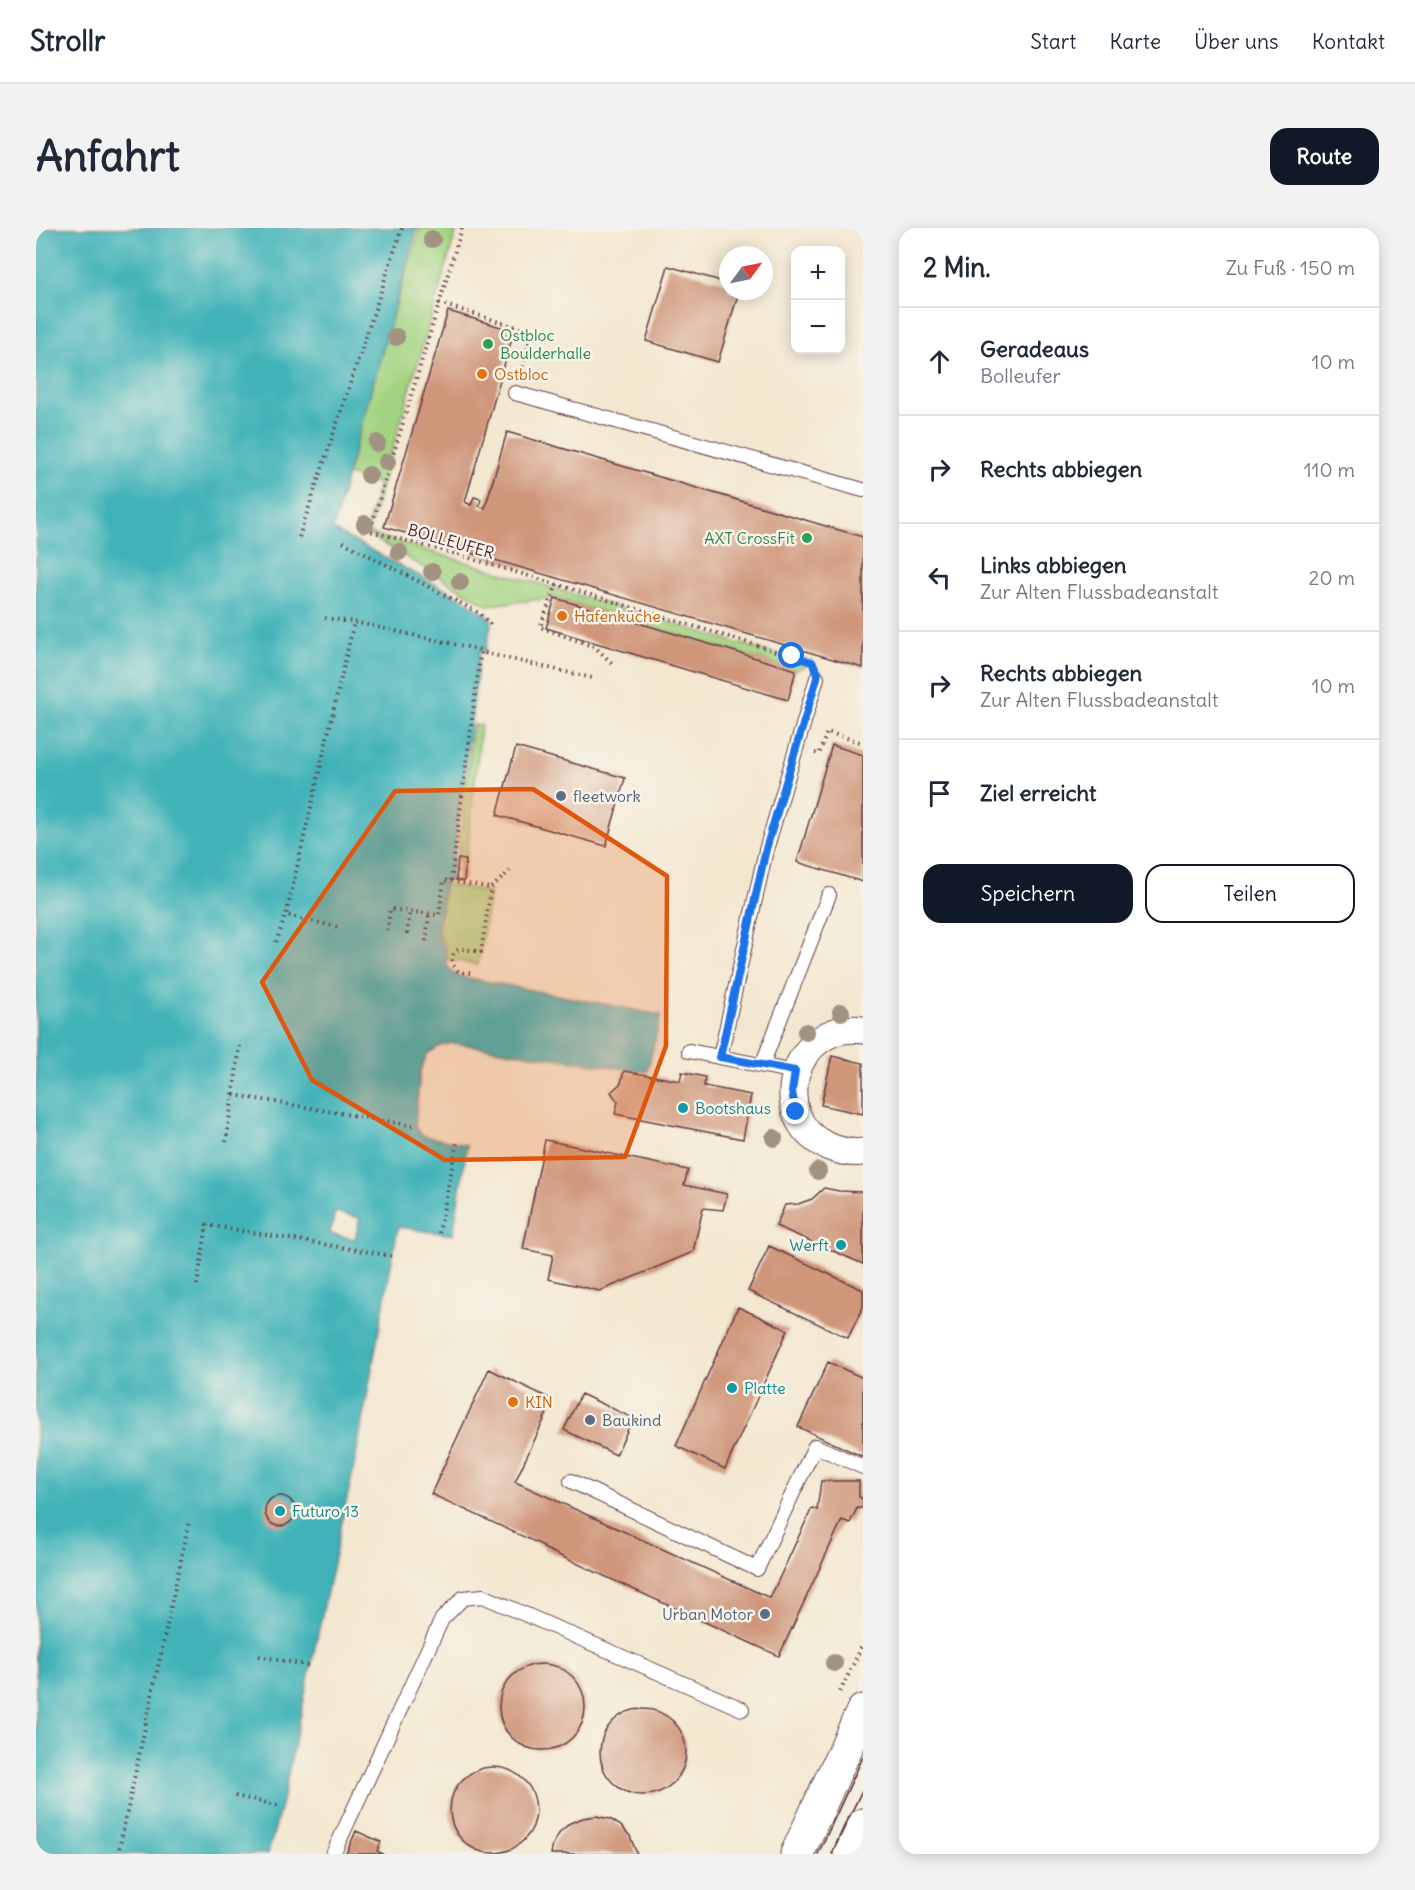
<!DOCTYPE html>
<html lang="de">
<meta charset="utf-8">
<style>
body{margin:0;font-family:Delius,sans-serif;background:#f2f2f3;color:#1f2937}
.controls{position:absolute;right:18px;top:18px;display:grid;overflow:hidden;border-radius:12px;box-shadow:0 3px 15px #0003}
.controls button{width:54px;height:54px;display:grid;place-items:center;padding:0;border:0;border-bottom:2px solid #e0e1e3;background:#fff;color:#1f2937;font:30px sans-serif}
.compass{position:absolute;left:683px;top:18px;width:54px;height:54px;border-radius:50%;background:#fff;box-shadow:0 3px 15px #0003;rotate:57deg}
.stop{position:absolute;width:18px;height:18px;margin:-14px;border:4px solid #1a73e8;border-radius:50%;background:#fff}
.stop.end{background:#1a73e8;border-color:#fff;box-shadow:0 2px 6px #0008}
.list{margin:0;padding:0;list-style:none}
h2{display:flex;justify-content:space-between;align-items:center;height:78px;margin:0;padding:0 24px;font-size:26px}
h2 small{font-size:20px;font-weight:400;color:#747a83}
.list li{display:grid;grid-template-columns:39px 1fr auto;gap:18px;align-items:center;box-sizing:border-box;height:108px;padding:0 24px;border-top:2px solid #e0e1e3}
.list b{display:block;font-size:22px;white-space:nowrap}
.list p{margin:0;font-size:20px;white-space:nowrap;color:#747a83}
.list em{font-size:20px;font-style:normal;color:#747a83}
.actions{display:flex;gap:12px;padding:18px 24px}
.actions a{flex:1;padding:14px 0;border:2px solid #111827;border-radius:18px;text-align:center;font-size:21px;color:#111827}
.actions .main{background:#111827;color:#fff}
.icon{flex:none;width:33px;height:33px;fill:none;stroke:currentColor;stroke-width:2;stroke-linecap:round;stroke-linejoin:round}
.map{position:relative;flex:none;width:827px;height:1626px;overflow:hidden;border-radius:18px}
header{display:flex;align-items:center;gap:36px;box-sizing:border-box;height:84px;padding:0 30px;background:#fff;border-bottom:2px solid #e0e1e3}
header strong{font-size:28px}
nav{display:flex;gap:33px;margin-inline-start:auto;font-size:21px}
.intro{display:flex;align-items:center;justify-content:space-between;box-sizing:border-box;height:144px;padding:0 36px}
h1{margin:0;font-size:42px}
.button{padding:15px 27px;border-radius:18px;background:#111827;color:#fff;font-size:21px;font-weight:700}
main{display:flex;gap:36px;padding:0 36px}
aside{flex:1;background:#fff;border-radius:18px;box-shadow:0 3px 15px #0003}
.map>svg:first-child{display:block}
</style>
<header>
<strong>Strollr</strong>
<nav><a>Start</a><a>Karte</a><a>Über uns</a><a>Kontakt</a></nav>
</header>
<div class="intro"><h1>Anfahrt</h1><a class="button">Route</a></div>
<main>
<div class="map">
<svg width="827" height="1626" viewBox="0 0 827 1626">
<rect width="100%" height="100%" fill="#f7f3e8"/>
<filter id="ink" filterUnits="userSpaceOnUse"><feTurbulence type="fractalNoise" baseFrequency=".0167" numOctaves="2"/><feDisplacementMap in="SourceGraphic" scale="12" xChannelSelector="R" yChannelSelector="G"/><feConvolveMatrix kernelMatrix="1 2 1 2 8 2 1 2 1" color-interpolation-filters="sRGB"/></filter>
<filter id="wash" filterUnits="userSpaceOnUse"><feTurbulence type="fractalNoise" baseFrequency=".008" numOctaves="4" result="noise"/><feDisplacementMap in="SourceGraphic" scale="24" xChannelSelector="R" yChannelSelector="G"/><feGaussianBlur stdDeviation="1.35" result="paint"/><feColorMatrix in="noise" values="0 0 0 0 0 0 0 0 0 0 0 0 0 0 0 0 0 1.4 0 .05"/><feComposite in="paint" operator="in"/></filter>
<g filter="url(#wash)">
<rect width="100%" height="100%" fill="#f3e7d0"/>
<!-- green -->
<path fill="#a3d381" stroke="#767956" stroke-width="1.5" d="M384,0H421L332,305L773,436L760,442L519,370L451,377L329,305L343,256L311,247L355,93Z
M437,497H445L430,632L422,631Z
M409,656L454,664L442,737L412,731L409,716L402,705Z"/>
<!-- water -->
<path fill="#41b2b8" stroke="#466872" stroke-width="1.5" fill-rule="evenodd" d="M0,0H381L311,247L297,302L427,371L451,387L456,393L449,425L444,422L415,653L408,652L400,705C402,709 405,714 407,718C411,730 409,742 422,748L625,787L611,844L417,815L404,818L391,826L384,843L379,898L385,907L431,917L417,1007L362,999L319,1233L245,1578L232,1626H0ZM299,984L324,990L319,1011L294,1006Z"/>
<g id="blocks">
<!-- building -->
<path fill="#cf967a" d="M632,38L692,55V63H703L682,134L610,113Z
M412,83L478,103L429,274L435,277L438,269L445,271L443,278L449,280L471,204L827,309V440L435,325L436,321L416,315L414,318L348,299Z
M519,370L760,442L752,472L510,400Z
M796,517L827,527V654L761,634Z
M480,519L589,550L570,618L461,587Z
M422,631L430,632L428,653L420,652Z
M796,828L827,835V886L785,877Z
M588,843L644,853L646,844L669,849L668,858L715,867L707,911L579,886L582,874L575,864L585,855Z
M509,912L652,942L648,957L691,966L687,982L667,980L657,1024L564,1063L512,1051L517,1027L487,1021Z
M788,960L803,963L827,964V1036L740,998L749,977L762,976L776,971Z
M733,1018L827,1062V1079L812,1110L712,1063Z
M702,1079L752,1102L689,1241L640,1218Z
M792,1134L827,1150V1226L825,1228L762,1199Z
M453,1141L517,1172L479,1254L734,1370L776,1280L781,1282L785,1253H823V1269L827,1271V1280H821L814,1295L806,1292L743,1428L507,1320L508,1318L395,1266Z
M545,1166L597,1190L580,1227L528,1202Z
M229 1283a15 15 0 1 1 30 0a15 15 0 1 1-30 0Z
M463 1479a43 43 0 1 1 86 0a43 43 0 1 1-86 0Z
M564 1524a43 43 0 1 1 86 0a43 43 0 1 1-86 0Z
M414 1582a43 43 0 1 1 86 0a43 43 0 1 1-86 0Z
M560,1588L574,1591L585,1598L594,1608L601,1626H515L517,1616L524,1604L534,1595L547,1590Z
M320,1603L345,1614L341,1623L347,1626H310Z"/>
</g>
</g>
<g filter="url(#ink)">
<use href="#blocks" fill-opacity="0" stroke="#633d44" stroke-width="1.5"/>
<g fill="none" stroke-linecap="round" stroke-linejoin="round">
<defs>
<path id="service" d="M479,165L827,262
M653,823L759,844
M684,829L730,622L781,450
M726,837L793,667
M535,1253L721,1341L779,1218L827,1239
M297,1626L406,1391L427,1370L447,1368L706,1481"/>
<path id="minor" d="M827,802C758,792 729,890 791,918C803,923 814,926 827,924"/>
<path id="secondary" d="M761,1626L827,1483
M814,1626L827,1597"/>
</defs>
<!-- service casing -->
<use href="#service" stroke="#633d44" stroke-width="16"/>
<!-- minor casing -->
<use href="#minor" stroke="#633d44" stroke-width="29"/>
<!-- secondary casing -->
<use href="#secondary" stroke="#633d44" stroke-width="35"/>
<!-- path -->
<path stroke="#633d44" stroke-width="4" stroke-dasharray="1.5 4.5" stroke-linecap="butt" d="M426,0L334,303L427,328L772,433
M403,75L496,104L484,147
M263,309L366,0
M307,314L443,385L455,397
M521,356L504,399L559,419L577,436
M289,390L318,394
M449,425L556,450
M779,525L783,526L791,504L827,515
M415,653L455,660
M301,699L250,687L318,394L445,422L415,653L408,652L403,687L354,681L351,706
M371,706L374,683
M390,713L393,686
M240,714L250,687
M434,745C431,745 427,745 424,744C414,739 413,723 425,721C431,721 439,723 445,724L455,660L474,643
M198,867L379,898
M190,914L204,818
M403,1005L421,914
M161,1057L171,997L357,1028
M223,1428L274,1438
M804,1464L827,1416
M199,1568L245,1578
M82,1626L153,1294"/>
<!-- service -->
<use href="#service" stroke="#fff" stroke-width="14"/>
<!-- minor -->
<use href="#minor" stroke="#fff" stroke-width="27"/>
<!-- secondary -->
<use href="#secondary" stroke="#fff" stroke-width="33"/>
<!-- tram -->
<path stroke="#4a1f2b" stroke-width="1.5" d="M782,1626L827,1529
M796,1626L827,1560"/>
</g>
<!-- trees -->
<g fill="#a29281">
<circle cx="396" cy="11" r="9"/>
<circle cx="360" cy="109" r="9"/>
<circle cx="341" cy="215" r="9"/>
<circle cx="351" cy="234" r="9"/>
<circle cx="333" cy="247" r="9"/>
<circle cx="329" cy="296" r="9"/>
<circle cx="363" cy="324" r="9"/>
<circle cx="396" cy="344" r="9"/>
<circle cx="424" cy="354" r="9"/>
<circle cx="805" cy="784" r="9"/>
<circle cx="770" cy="804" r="9"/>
<circle cx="738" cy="910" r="9"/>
<circle cx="782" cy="943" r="9"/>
<circle cx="798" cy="1435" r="9"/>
</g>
</g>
<g fill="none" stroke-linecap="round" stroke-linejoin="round" filter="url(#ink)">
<!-- route -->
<path stroke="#1a73e8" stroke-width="8" d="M756,428L776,434L782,445L781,450L730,621L684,829L759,843L756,864L760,884"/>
</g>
<!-- marked area -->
<path fill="#e0560e" fill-opacity="0.2" stroke="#e0560e" stroke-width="4.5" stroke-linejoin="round" d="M497,561L631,648L630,818L589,929L409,932L276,852L226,754L359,563Z"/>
<!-- markers -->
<g fill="#2e9e5b" stroke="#f7f3e8" stroke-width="2">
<circle cx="452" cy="116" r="6"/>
<circle cx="771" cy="310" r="6"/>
</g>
<g fill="#e8710a" stroke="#f7f3e8" stroke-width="2">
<circle cx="446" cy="146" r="6"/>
<circle cx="526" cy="388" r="6"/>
<circle cx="477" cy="1174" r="6"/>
</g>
<g fill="#5c6f8a" stroke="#f7f3e8" stroke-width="2">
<circle cx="525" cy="568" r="6"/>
<circle cx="554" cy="1192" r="6"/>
<circle cx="729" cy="1386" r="6"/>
</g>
<g fill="#0f9aa8" stroke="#f7f3e8" stroke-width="2">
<circle cx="647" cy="880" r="6"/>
<circle cx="805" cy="1017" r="6"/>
<circle cx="696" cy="1160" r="6"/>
<circle cx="244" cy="1283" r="6"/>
</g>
<g text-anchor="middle" stroke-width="5" stroke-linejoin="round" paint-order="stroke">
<!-- leisure labels -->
<g font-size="16" fill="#27864d" stroke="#f7f3e8" text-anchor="start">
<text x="464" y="113">Ostbloc<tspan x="464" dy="18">Boulderhalle</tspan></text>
<text x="759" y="316" text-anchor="end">AXT CrossFit</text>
</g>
<!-- food labels -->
<g font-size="16" fill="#c56008" stroke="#f7f3e8" text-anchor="start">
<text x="458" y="152">Ostbloc</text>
<text x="538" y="394">Hafenküche</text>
<text x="489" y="1180">KIN</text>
</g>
<!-- street labels -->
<g font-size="16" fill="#4a1f2b" stroke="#f7f3e8">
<text transform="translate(415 313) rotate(16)" y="6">BOLLEUFER</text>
</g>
<!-- service labels -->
<g font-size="16" fill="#4e5e75" stroke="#f7f3e8" text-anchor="start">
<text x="537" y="574">fleetwork</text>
<text x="566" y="1198">Baukind</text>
<text x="717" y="1392" text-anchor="end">Urban Motor</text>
</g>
<!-- culture labels -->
<g font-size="16" fill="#0d838f" stroke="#f7f3e8" text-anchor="start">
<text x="659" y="886">Bootshaus</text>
<text x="793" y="1023" text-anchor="end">Werft</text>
<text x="708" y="1166">Platte</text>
<text x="256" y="1289">Futuro 13</text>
</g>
</g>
</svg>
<div class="controls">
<button>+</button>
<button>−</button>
</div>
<svg class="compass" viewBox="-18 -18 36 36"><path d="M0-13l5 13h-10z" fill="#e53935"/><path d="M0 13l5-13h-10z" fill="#747a83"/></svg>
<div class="stop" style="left:756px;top:428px"></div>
<div class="stop end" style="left:760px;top:884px"></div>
</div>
<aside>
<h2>2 Min.<small>Zu Fuß · 150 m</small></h2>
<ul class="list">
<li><svg class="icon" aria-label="ahead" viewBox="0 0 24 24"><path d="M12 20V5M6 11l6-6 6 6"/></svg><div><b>Geradeaus</b><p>Bolleufer</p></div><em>10 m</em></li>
<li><svg class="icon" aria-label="right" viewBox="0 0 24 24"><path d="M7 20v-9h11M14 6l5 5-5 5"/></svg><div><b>Rechts abbiegen</b></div><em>110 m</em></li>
<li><svg class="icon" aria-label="left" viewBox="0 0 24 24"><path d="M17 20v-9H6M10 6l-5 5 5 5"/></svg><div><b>Links abbiegen</b><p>Zur Alten Flussbadeanstalt</p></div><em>20 m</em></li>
<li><svg class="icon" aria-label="right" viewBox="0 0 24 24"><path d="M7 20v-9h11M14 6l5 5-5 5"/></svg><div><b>Rechts abbiegen</b><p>Zur Alten Flussbadeanstalt</p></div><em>10 m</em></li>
<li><svg class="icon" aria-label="arrive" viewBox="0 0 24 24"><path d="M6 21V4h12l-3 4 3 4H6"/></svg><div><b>Ziel erreicht</b></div></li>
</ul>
<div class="actions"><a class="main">Speichern</a><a>Teilen</a></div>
</aside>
</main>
